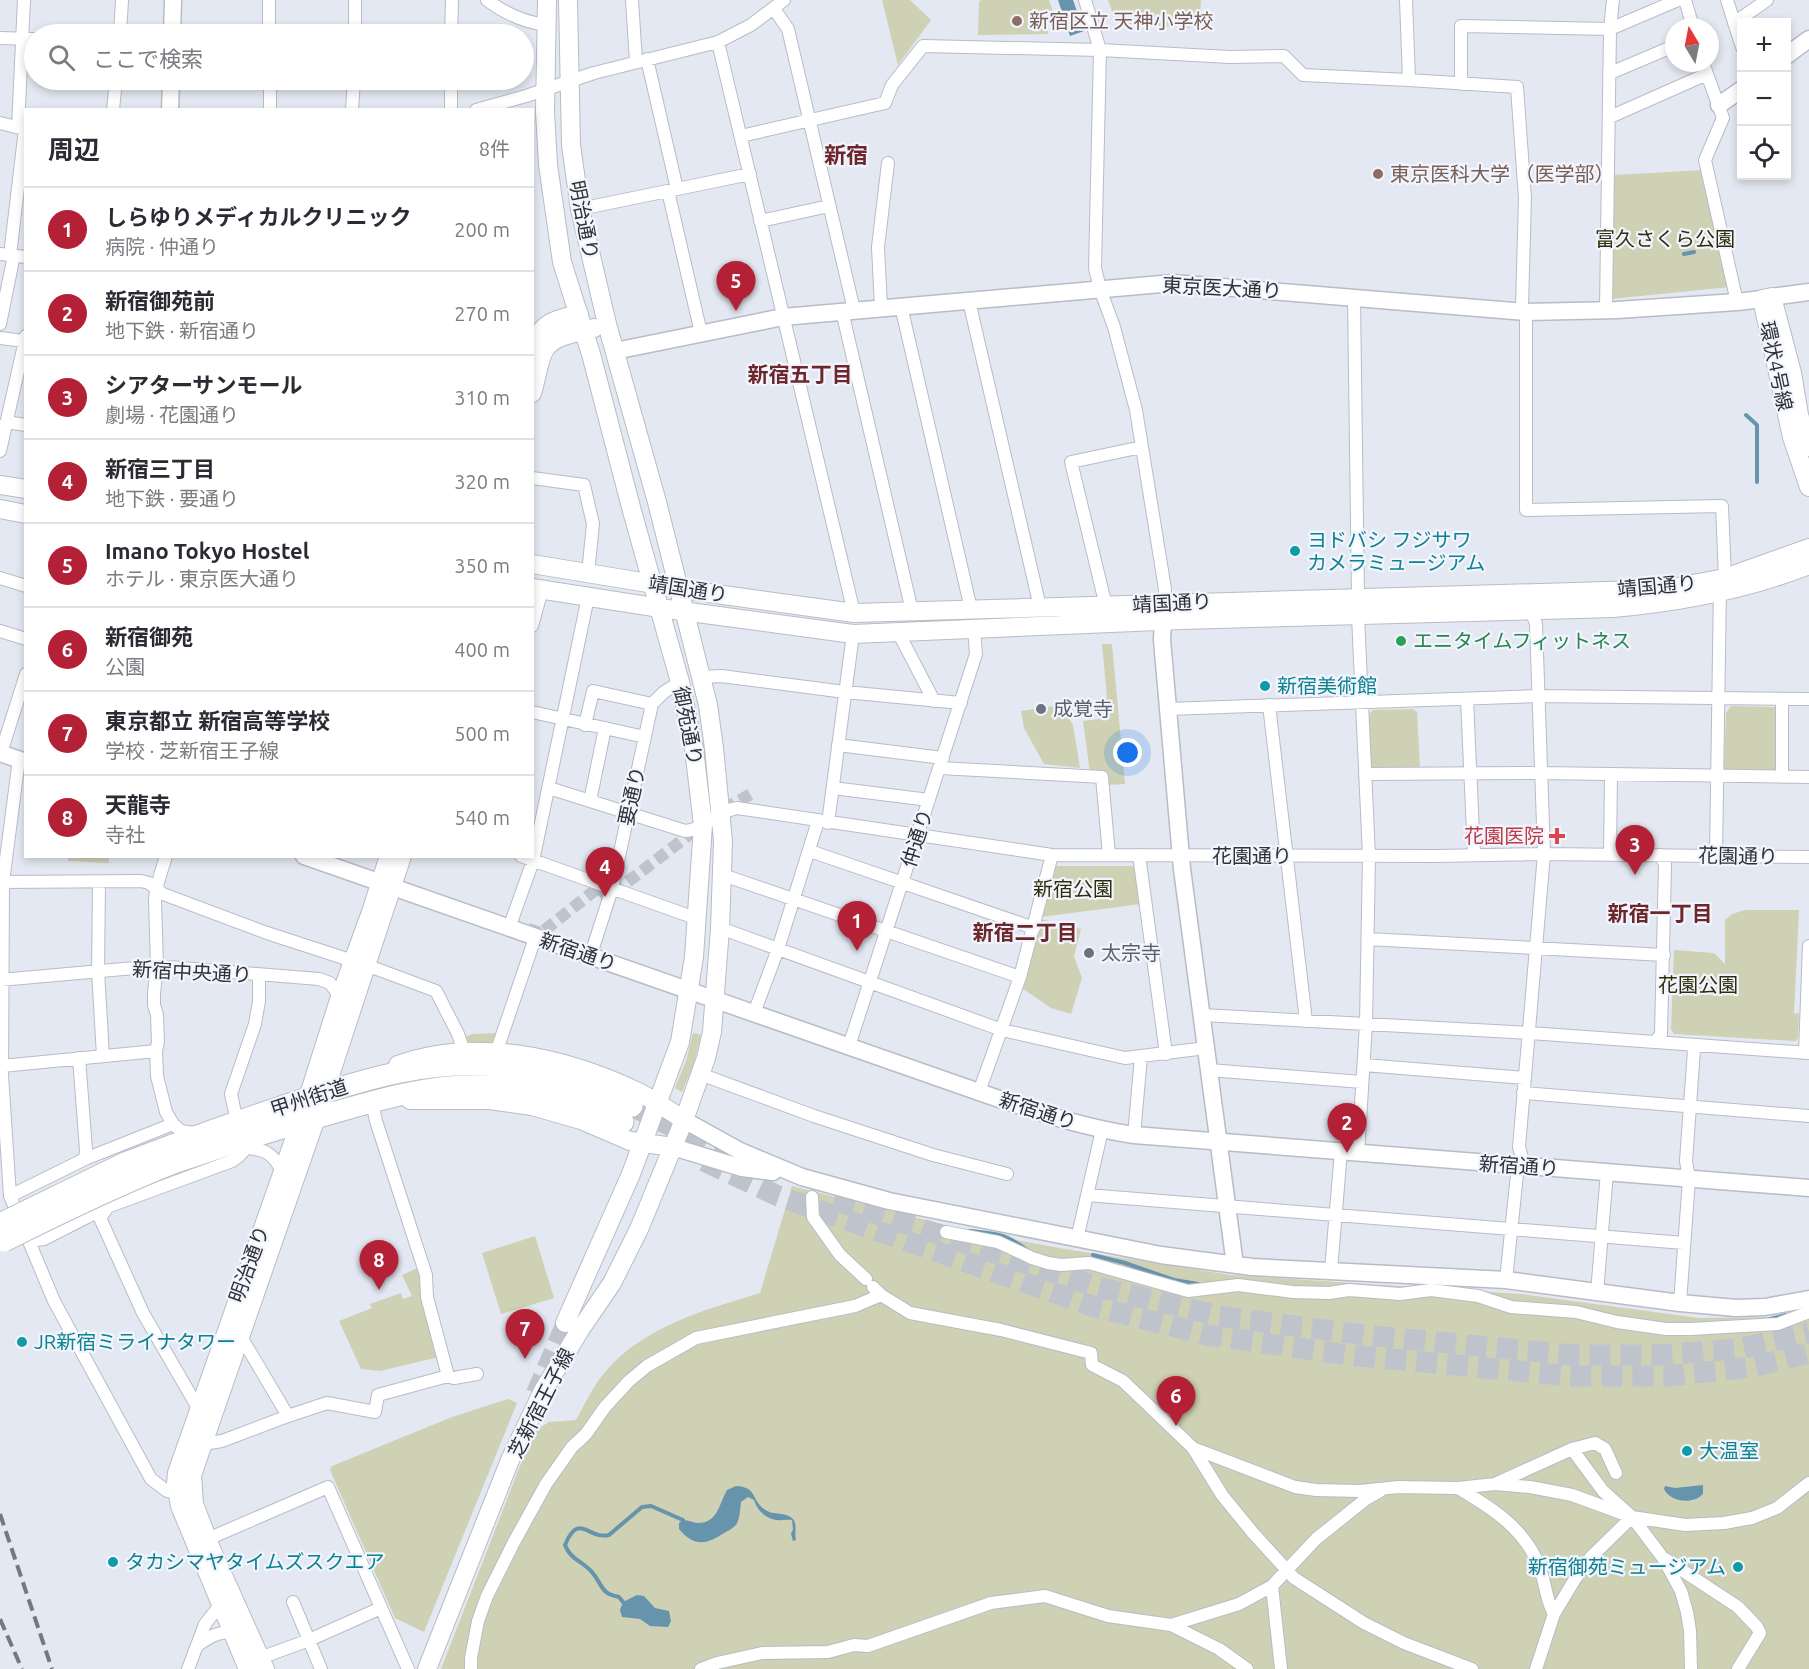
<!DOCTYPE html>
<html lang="ja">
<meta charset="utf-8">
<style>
body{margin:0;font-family:Ubuntu,"Noto Sans JP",sans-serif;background:#f7f7f7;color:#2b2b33}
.controls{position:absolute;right:18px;top:18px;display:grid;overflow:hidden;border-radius:0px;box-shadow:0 3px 9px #0003}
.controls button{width:54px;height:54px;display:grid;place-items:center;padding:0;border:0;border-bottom:2px solid #e1e1e2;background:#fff;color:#2b2b33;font:30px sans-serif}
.compass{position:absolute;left:1665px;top:18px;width:54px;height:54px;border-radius:50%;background:#fff;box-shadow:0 3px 9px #0003;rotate:350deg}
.you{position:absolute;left:1128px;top:753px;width:21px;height:21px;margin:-15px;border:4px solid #fff;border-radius:50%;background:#1a73e8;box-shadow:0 0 0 9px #1a73e833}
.badge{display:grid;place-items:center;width:39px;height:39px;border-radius:50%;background:#b42136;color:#fff;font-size:20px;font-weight:700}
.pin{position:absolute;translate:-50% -50px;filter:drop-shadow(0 2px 3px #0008)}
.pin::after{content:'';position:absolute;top:32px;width:21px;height:18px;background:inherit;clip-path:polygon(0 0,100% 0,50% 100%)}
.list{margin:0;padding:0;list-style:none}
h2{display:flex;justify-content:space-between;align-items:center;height:78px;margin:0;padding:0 24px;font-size:26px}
h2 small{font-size:20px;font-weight:400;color:#7c7c81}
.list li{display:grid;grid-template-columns:39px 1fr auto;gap:18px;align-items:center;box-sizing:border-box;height:84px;padding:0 24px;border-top:2px solid #e1e1e2}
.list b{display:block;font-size:22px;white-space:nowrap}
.list p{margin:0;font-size:20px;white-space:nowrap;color:#7c7c81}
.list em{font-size:20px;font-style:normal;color:#7c7c81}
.icon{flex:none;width:33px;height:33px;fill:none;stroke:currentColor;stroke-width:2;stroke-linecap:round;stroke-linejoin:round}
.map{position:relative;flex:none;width:1809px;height:1669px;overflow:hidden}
.search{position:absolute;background:#fff;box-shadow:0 3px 9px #0003;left:24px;top:24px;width:510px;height:66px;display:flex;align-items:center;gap:15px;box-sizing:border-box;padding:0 21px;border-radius:33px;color:#7c7c81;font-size:22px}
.panel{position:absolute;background:#fff;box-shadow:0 3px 9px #0003;left:24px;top:108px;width:510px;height:750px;border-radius:0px}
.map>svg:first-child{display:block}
</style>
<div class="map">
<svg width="1809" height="1669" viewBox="0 0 1809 1669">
<rect width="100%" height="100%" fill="#e3e8f2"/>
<!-- green -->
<path fill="#cfd1b4" d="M882,0H910L931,20L898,65Z
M981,0H1049L1057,23H1048V34L978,35L979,3Z
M1108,0H1201L1200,15H1190V28L1116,23Z
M1704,170L1730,287L1611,299L1614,175Z
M1102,644H1112L1125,784L1107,785L1090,773L1083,721L1100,719L1098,699L1107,698Z
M1061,705L1073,725L1080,768L1044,764L1024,728L1021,711Z
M1731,706L1775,707L1779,710L1778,769L1773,773H1728L1724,767L1726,713Z
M1413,709L1417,712L1420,767L1415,771H1374L1369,764L1368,715L1373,710Z
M68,857H109V863L68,861Z
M1054,866H1131L1137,869L1141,904L1041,917Z
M1745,910H1799L1794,1014L1799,1013L1798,1038L1795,1041L1674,1034L1671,1029L1674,950L1714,953L1725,964V920L1732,914Z
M1040,919L1081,929L1074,956L1082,978L1071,1014L1051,1008L1022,988Z
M498,1033L496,1044H468L464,1038L472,1034Z
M693,1033L701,1035L694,1063L682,1092L675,1088L686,1061Z
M792,1186L977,1233L1065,1249L1231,1275L1521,1294L1699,1318L1771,1317L1809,1311V1669H441L520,1466L536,1430L549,1422L576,1420C585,1404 593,1386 605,1372C644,1326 705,1310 760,1293Z
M535,1236L554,1298L501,1314L482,1253Z
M420,1267L439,1357L380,1371L361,1369L339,1321L372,1308L370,1304L401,1293L403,1299L412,1296L402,1275Z
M508,1399L517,1403L424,1632L395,1618L330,1470L332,1466L452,1417Z"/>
<!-- water -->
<path fill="#6694ac" d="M1058,0H1073L1084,31L1070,36Z
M1703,1485V1494C1693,1505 1670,1502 1664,1489L1665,1486L1675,1488Z
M736,1486C757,1487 751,1499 764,1509C772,1516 784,1511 792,1518C798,1523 794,1533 796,1540L793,1541L791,1534L793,1529L792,1520C787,1519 781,1521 776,1520C765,1518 757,1510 754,1500L748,1497L741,1502C740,1509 740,1519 736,1525C733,1528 728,1531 724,1533C706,1545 694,1547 679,1529V1523L683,1520C689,1520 693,1523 698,1523C718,1523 719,1504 727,1490Z
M637,1595L644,1596L655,1608L669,1611L671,1621L668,1627L650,1626L640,1619L622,1617L620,1610L623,1602Z"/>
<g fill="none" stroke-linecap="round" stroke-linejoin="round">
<!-- stream -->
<path stroke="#6694ac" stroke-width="4" d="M1684,254L1694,252
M1746,415L1757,425V482
M969,1231C997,1234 1004,1233 1027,1250
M1093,1255L1125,1263L1174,1280L1198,1284
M1770,1319L1786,1315
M623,1602L619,1597C614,1596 609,1595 605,1591C600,1586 597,1577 591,1571C582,1561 570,1559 565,1545C579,1511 588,1540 609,1535L642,1507L651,1506L683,1520"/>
<!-- street-tunnel -->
<path stroke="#bfc3cc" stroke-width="12" stroke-dasharray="12 6" stroke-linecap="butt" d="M724,809L753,793
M528,929L541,933L599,887L608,897L698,828"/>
<!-- primary-tunnel -->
<path stroke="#bfc3cc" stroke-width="18" stroke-dasharray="18 9" stroke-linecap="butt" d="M535,1393L565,1323"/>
<!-- highway-tunnel -->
<path stroke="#bfc3cc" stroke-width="21" stroke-dasharray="21 10" stroke-linecap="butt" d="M632,1106L752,1168
M704,1161L778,1196L1092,1306L1207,1335L1348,1355L1571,1376H1668L1752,1367L1809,1353
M834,1200L1098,1287L1219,1316L1364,1335L1573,1355H1659L1738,1349L1809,1333"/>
<defs>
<path id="street" d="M269,0V34
M355,0V34
M487,0C504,13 525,22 546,25
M632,0L636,62
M1085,0L1100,50L1095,268L1100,289L1114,327L1136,410L1165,589L1164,604
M1406,0L1409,80L1517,87L1525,198L1522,306L1526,312V510L1722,506L1725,578
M1685,0L1693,27
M1727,0L1742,47
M774,9L788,29L854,310
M1734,23L1767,0
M120,34L122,0
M451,34L452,0
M0,38L34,39
M718,42L854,613
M647,59L677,189
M1703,63L1723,118L1705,160L1737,302
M1609,72L1615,71L1674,46
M270,80V110
M1461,84V26L1610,29L1678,0
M113,110L116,80
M352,110L354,80
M451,110V80
M476,110L526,96L594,73L718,42L751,25L784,0
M1610,117L1707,74
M0,123L24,129
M18,127L24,0
M741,136L885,103L892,85L923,46L1100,50L1230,57L1284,56L1303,75L1409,80
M668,191L701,333
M580,209L750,174
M760,221L829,206
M0,254L26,257
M10,255L25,129
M1354,298L1358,597
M969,301L1040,607
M901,306L971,609
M881,307L878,247L888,163
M1606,309L1610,29L1613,0
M842,311L912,611
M0,324L14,255
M0,338L24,341
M6,422L26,425
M0,451L26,336
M532,478L584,485L593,524L588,573
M0,578L26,586
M1106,606L1071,462L1142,447
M1358,616L1369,856L1366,1024L1358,1153
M532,626L542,590
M0,631L26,639
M898,632L934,701
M702,677L721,676L845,692L961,703
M1467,699L1474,855
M1269,705L1306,1021
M1168,709L1538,696L1809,699
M532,712L645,737
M585,725L593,691L652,704
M838,745L943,758
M1,753L26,674
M19,759L3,882L2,1075L10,1196L54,1301L151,1479L167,1491L183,1493
M940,768L1102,777L1109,855
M1365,774L1541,773L1809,777
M1782,777V699
M549,788L685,831C704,830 717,811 737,808L1052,855L1436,856L1544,854L1809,857
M833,788L929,800
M590,801L605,728
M828,823L853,634
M810,851L1034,928
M1610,854L1611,774
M1139,855L1166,1054
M1716,855L1720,586
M166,856L156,889L155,901L157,966L154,993V1005L157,1015L158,1042L156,1051L157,1076L166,1112L173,1124L181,1131L195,1133
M521,856L698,919
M723,875L1020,977
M0,882L141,881L149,883L163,894L267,933L353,961
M99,883L98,971L103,1056
M509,928L533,861L588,597
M720,928L1002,1030L1125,1058L1206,1048
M1368,939L1664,955
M590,957L612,889L652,704L664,692L680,682
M366,965L436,991L458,1034L464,1051
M0,980L157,966L319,979L330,983L340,997
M754,1013L778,949L818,821
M1202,1015L1530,1033L1809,1053
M1655,1042L1661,1034L1665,864L1660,855
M849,1046L976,654L974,629
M496,1053L535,938
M1805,1053L1809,946
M79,1058L86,1150L85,1159
M1364,1065L1525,1078
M2,1066L156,1051
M1209,1070L1362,1082
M700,1074L814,1116L933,1155L1007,1174
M979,1092L1020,977L1052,855
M1523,1093L1809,1116
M372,1102L376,1121L426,1275L427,1297L448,1376
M237,1122L231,1094L255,1024L259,1001V975
M1134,1135L1141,1057
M241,1147C264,1150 271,1150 282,1171
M1531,1166L1523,1161L1519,1147L1544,854L1536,624L1531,610
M1087,1195L1684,1243
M10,1196L85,1159L173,1124
M812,1197L813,1217L840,1255L866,1279
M107,1208L100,1218L143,1313L198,1408
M946,1232L998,1242L1032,1258L1048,1263L1061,1265L1089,1263L1188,1291L1238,1285L1293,1292L1329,1293L1349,1290L1400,1294L1431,1290L1478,1296L1511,1307L1576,1312L1617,1322L1666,1329H1691L1778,1324L1809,1312
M1077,1239L1102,1130
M29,1241L44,1239L107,1207L232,1161L239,1156L255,1139
M1331,1270L1341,1151
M1506,1280L1518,1165
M873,1287L881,1295L910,1313L1001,1330L1091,1353L1092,1365L1123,1381L1193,1448L1295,1487L1316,1490L1360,1491L1398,1487L1458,1488L1495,1484L1530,1487L1572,1495L1632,1517L1685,1525L1724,1523L1752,1518L1777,1508L1809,1483
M1597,1293L1607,1172
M1680,1303L1689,1179L1686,1161L1694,1050L1699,1045
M240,1335L288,1416
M203,1444L222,1441L288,1416L327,1403L375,1412L378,1395L448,1376L454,1378L477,1374
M1193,1448L1222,1495L1253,1533L1294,1578L1364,1623L1404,1643L1472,1669
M1572,1449L1603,1491L1632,1517L1663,1558L1681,1591L1687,1612L1690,1631L1691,1669
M1497,1483L1572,1449L1595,1443L1605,1449L1616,1473
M1458,1488C1492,1508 1527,1530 1540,1569C1546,1584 1546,1601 1554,1614L1536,1669
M203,1541L328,1487L408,1669
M1665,1559L1738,1607L1757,1627L1760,1633L1738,1669
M1272,1586L1281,1669
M293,1602L321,1669
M1554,1614L1575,1579L1591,1557L1632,1517
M1171,1625L1239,1604L1272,1586L1316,1539L1366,1499L1380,1491
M198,1645C210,1636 218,1632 233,1632
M260,1658L309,1640L381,1608
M188,1669L205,1624L221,1604
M471,1669V1658L478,1621L487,1596L514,1542L546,1484L572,1447L586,1434L605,1407L629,1381L647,1366L696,1338L855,1306L881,1295
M701,1669L717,1663L762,1653L828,1652L854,1645L868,1646L991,1603L1045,1596L1108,1616L1171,1625L1219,1649L1247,1669"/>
<path id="secondary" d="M172,34L173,0
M1786,56L1809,39
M1719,105L1742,89
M170,110L171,80
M1772,297L1809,292
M615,351L783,317L1173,283L1526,312L1617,310L1737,302L1762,299
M1163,621L1162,640L1182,869L1235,1265
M0,753L26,762
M304,856L979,1092C1031,1110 1080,1127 1134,1135L1809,1188
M684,1120L740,1151L802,1177L889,1201L1161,1255L1252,1267L1506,1280L1680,1303L1736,1308L1765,1307L1809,1299
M673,1147L742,1168L773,1172"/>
<path id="primary" d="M547,0L545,112L548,165L562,262L591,354L632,511L680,682L694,749L703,825L694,957L680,1042L631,1174L565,1323
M532,352C541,321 550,322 579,314
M532,393C536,382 539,356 546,348C556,334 579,333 594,328
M1809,447L1799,415L1792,373L1772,297L1762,299L1792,437L1809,487
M0,485L26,489
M0,509L26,514
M532,564L709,593L854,613L1640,590L1677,587L1725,578L1809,548
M532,588L660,608L853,634L1182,620L1613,608C1680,602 1746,590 1809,565
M398,1065C475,1037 564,1057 636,1091C653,1099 668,1110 684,1120
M410,1100H489L532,1106L581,1120L630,1141L673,1147
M248,1669L180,1506L176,1484L177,1473L300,1123L340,997L371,912L389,856
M265,1669L212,1551L194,1504L192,1475L316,1118L402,856
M427,1669L510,1460L543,1391L580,1330L612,1283L639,1229L684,1120L706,1058L712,1032L720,928L723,841L714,748L708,705L657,502L607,324L580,209L571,145L568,0"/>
<path id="highway" d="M170,1146C216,1129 262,1113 308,1098C371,1077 435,1059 501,1066C547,1071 590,1089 632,1106
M176,1162C223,1146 271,1131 319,1117C373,1101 431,1083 488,1086C536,1088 580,1104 623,1122"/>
</defs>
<!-- street casing -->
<use href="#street" stroke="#b7bcc6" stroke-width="14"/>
<!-- secondary casing -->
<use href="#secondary" stroke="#b7bcc6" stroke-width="19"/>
<!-- primary casing -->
<use href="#primary" stroke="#b7bcc6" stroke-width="20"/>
<!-- highway casing -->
<use href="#highway" stroke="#b7bcc6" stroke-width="23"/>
<!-- street -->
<use href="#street" stroke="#fff" stroke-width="12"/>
<!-- secondary -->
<use href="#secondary" stroke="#fff" stroke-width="16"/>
<!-- primary -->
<use href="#primary" stroke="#fff" stroke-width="18"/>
<!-- highway -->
<use href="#highway" stroke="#fff" stroke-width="21"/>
<!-- rail -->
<path stroke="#75787e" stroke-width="4" stroke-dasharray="12 6" stroke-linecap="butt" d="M0,1514L52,1669
M0,1619L22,1669"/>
<defs>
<path id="highway-bridge" d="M0,1224L125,1163L170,1146
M4,1241C60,1213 117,1185 176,1162"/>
</defs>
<!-- highway-bridge casing -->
<use href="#highway-bridge" stroke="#b7bcc6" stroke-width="23" stroke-linecap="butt"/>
<!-- highway-bridge -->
<use href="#highway-bridge" stroke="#fff" stroke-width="21"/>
</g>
<!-- markers -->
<g fill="#8d6e63" stroke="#f2f5fe" stroke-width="2">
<circle cx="1017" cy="21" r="6"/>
<circle cx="1378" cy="174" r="6"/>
</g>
<g fill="#0f9aa8" stroke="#f2f5fe" stroke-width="2">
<circle cx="1295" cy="551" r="6"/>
<circle cx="1265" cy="686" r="6"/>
<circle cx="22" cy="1342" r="6"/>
<circle cx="1687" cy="1451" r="6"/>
<circle cx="113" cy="1562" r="6"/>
<circle cx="1738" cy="1567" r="6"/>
</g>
<circle fill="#2e9e5b" stroke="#f2f5fe" stroke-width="2" cx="1401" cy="641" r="6"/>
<g fill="#6b7280" stroke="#f2f5fe" stroke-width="2">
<circle cx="1041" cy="709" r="6"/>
<circle cx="1089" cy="953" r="6"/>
</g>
<path fill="#e0444e" stroke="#f2f5fe" stroke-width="2" d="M1554 827h6v6h6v6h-6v6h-6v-6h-6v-6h6z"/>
<g text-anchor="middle" stroke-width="4.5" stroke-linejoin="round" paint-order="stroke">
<!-- education labels -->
<g font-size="20" fill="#785e54" stroke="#f2f5fe" text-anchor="start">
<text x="1029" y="28">新宿区立 天神小学校</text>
<text x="1390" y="181">東京医科大学 （医学部）</text>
</g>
<!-- street labels -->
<g font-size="20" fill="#2f3135" stroke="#f2f5fe">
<text transform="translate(584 220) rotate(79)" y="7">明治通り</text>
<text transform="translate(1222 288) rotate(3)" y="7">東京医大通り</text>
<text transform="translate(1776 366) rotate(78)" y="7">環状4号線</text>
<text transform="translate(1657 586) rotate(-5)" y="7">靖国通り</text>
<text transform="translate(688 589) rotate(9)" y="7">靖国通り</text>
<text transform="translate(1172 603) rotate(-3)" y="7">靖国通り</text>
<text transform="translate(688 726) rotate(79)" y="7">御苑通り</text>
<text transform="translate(632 796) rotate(-78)" y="7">要通り</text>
<text transform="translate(917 838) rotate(-72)" y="7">仲通り</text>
<text x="1252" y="863">花園通り</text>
<text transform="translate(1738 856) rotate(1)" y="7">花園通り</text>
<text transform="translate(578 952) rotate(19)" y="7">新宿通り</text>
<text transform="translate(192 972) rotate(3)" y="7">新宿中央通り</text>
<text transform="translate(309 1098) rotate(-18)" y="7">甲州街道</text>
<text transform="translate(1038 1111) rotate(18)" y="7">新宿通り</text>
<text transform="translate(1519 1166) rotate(4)" y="7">新宿通り</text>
<text transform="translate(249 1264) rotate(-70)" y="7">明治通り</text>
<text transform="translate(541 1403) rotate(-63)" y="7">芝新宿王子線</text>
</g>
<!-- park labels -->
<g font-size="20" fill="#2d2e0a" stroke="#f2f5fe">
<text x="1665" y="246">富久さくら公園</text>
<text x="1073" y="896">新宿公園</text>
<text x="1698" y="992">花園公園</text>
</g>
<!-- culture labels -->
<g font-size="20" fill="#0d838f" stroke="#f2f5fe" text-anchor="start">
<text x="1307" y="547">ヨドバシ フジサワ<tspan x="1307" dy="23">カメラミュージアム</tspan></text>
<text x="1277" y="693">新宿美術館</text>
<text x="34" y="1349">JR新宿ミライナタワー</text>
<text x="1699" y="1458">大温室</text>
<text x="125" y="1569">タカシマヤタイムズスクエア</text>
<text x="1726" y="1574" text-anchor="end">新宿御苑ミュージアム</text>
</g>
<!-- leisure labels -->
<g font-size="20" fill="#27864d" stroke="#f2f5fe" text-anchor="start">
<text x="1413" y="648">エニタイムフィットネス</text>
</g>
<!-- worship labels -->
<g font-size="20" fill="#5b616d" stroke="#f2f5fe" text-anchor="start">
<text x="1053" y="716">成覚寺</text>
<text x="1101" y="960">太宗寺</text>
</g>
<!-- health labels -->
<g font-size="20" fill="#be3a42" stroke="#f2f5fe" text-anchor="end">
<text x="1544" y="843">花園医院</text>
</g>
<!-- neighbourhood labels -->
<g font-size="21" font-weight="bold" fill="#6d272b" stroke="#f2f5fe">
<text x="800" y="382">新宿五丁目</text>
<text x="1660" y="921">新宿一丁目</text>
<text x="1025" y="940">新宿二丁目</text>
</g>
<!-- quarter labels -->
<g font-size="22" font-weight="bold" fill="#6d272b" stroke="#f2f5fe">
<text x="846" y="163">新宿</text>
</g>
</g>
</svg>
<div class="controls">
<button>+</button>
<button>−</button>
<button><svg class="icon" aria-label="locate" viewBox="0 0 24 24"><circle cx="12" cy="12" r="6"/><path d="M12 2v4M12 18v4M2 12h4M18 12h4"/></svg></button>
</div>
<svg class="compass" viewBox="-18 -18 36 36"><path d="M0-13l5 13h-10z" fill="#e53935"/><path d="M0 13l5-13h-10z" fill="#7c7c81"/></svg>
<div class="you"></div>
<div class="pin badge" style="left:857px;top:951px">1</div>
<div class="pin badge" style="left:1347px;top:1153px">2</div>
<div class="pin badge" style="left:1635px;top:875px">3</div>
<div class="pin badge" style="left:605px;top:897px">4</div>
<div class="pin badge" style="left:736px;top:311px">5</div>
<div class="pin badge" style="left:1176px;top:1426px">6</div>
<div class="pin badge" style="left:525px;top:1359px">7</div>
<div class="pin badge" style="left:379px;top:1290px">8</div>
<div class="search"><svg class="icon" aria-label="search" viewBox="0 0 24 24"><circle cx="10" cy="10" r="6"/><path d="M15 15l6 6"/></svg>ここで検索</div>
<section class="panel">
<h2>周辺<small>8件</small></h2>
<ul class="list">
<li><span class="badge">1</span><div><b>しらゆりメディカルクリニック</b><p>病院 · 仲通り</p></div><em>200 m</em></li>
<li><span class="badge">2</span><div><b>新宿御苑前</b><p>地下鉄 · 新宿通り</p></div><em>270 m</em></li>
<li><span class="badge">3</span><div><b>シアターサンモール</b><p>劇場 · 花園通り</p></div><em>310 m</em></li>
<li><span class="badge">4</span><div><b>新宿三丁目</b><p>地下鉄 · 要通り</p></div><em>320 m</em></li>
<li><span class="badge">5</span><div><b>Imano Tokyo Hostel</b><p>ホテル · 東京医大通り</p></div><em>350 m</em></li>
<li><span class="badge">6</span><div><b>新宿御苑</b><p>公園</p></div><em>400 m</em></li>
<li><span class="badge">7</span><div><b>東京都立 新宿高等学校</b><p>学校 · 芝新宿王子線</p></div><em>500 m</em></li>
<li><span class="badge">8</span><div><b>天龍寺</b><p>寺社</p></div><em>540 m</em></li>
</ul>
</section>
</div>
